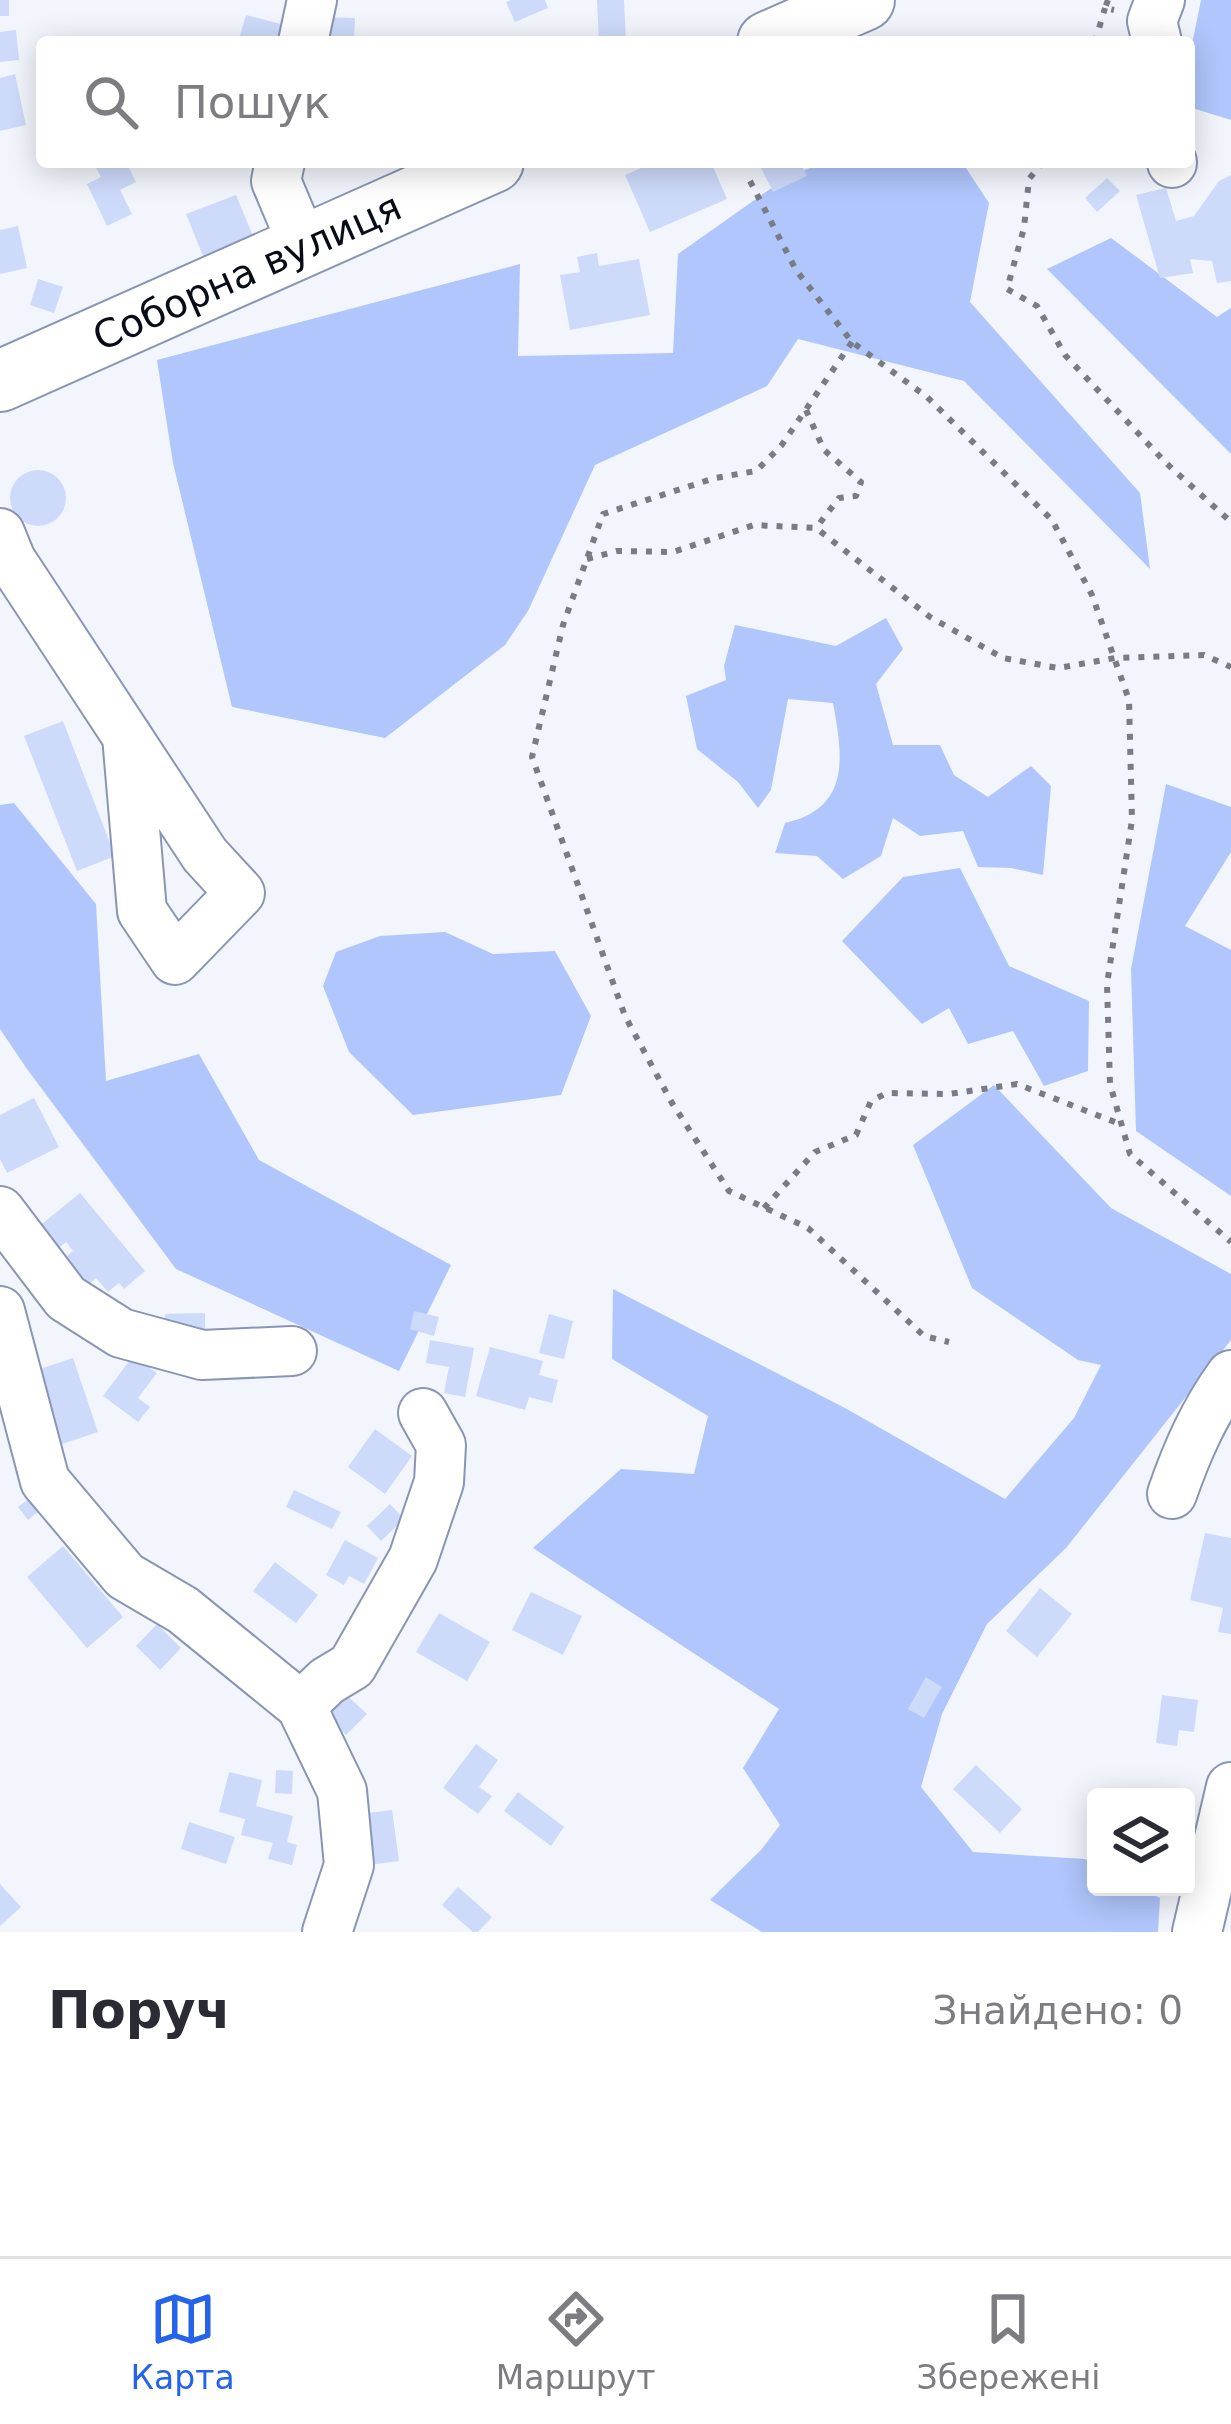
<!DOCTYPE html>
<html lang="uk">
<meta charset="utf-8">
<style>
body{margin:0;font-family:"DejaVu Sans",sans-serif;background:#f2f2f3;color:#2b2b33}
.controls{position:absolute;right:36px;bottom:36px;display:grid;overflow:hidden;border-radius:12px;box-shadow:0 6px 30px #0003}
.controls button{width:108px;height:108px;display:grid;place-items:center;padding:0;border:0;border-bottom:3px solid #e1e1e2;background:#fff;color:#2b2b33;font:60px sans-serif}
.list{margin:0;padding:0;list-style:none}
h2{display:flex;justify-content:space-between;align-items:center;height:156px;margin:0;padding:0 48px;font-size:51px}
h2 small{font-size:39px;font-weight:400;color:#7c7c81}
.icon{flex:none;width:66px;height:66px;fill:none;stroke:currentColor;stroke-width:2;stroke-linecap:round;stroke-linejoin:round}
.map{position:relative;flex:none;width:1231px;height:1932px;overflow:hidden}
.search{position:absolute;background:#fff;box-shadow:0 6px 30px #0003;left:36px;right:36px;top:36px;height:132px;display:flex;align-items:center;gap:30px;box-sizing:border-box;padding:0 42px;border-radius:12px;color:#7c7c81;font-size:45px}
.sheet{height:324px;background:#fff}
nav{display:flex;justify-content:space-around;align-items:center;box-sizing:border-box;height:168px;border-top:3px solid #e1e1e2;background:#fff;font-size:33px;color:#7c7c81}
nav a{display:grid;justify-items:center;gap:6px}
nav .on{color:#2563eb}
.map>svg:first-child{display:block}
</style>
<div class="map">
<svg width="1231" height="1932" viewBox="0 0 1231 1932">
<rect width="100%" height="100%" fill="#f2f5fc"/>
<!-- green -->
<path fill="#b0c6fc" d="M1201,0H1231V120L1189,107V59Z
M826,162H962L989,203L970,302L1140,493L1150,569L964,381L798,339L767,386L595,465L528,611L505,645L385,738L232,707L173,463L157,360L520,264L518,356L673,353L678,254L787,177Z
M1111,238L1217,317L1231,308V454L1047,269Z
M886,618L903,649L876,684L893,745H940L954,775L988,797L1031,766L1051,786L1043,875L1011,868L978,867L963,831L920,836L893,818L881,856L843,879L817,856L775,853L785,823C851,808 843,757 833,703L788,699L771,790L758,808L738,782L697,749L686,696L726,680L724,666L735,625L836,646Z
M1166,784L1231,807V852L1185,926L1231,950V1196L1136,1131L1131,969Z
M14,803L96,904L106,1081L199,1054L259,1160L451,1265L399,1371L176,1269L27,1069L0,1029V805Z
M960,868L1009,966L1089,1001L1088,1071L1044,1086L1013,1031L968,1044L949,1008L922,1024L842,941L903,877Z
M445,932L493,954L555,951L591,1016L561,1095L413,1115L349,1052L323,986L336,952L380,936Z
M994,1085L1111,1208L1231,1274V1340L1066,1548L987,1624L942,1714L921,1787L973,1852L1085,1859L1096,1865V1887H1139L1160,1898L1158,1932H762L710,1900L761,1850L780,1825L743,1768L779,1709L533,1548L621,1469L694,1474L708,1416L612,1359L613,1289L845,1408L1005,1499L1074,1418L1101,1365L1078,1360L972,1288L913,1145Z"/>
<!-- building -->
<path fill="#cddafa" d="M0,0H9V16H0Z
M511,0H545L548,8L515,22L506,2Z
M597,0H624L626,42H599Z
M246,15L284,25L279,42H238Z
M319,17L355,18L354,42L318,40Z
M16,30L19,60L0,62V32Z
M15,74L26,125L0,131V78Z
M93,162H126L136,182L120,190L132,214L107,226L87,184L101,177Z
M655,162H711L727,199L650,232L625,175Z
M758,162H800L807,176L773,192Z
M1231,175V281L1217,283L1212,261L1190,259L1193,273L1160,278L1136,195L1166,188L1176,221L1194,216L1219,181Z
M1107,178L1120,191L1097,212L1085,198Z
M236,195L255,241L205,261L186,214Z
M18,226L27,268L0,274V230Z
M597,253L599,266L639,259L650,315L570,330L560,275L580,272L577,257Z
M38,279L63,287L54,313L30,305Z
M10 498a28 28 0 1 1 56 0a28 28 0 1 1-56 0Z
M63,721L115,856L77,871L24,736Z
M34,1098L59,1147L7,1173L0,1159V1115Z
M80,1193L145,1271L124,1289L119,1283L108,1292L96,1278L84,1288L61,1261L73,1251L66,1242L50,1255L32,1232Z
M414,1311L439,1317L434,1336L410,1329Z
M205,1313V1338L166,1340L165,1314Z
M549,1314L573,1321L564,1359L539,1353Z
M430,1340L474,1348L465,1397L444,1393L449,1367L426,1363Z
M490,1347L543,1361L539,1375L558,1380L552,1403L529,1397L525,1410L476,1396Z
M133,1356L157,1373L138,1398L150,1407L138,1422L103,1396Z
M73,1358L98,1432L59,1445L34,1371Z
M375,1429L412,1456L385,1494L348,1467Z
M294,1490L341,1512L332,1529L286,1507Z
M34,1495L43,1508L28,1520L18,1507Z
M390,1504L404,1519L381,1541L367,1526Z
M1205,1533L1231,1538V1634L1218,1632L1223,1608L1190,1600Z
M345,1540L378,1558L364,1584L349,1576L344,1585L326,1575Z
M63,1546L123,1617L87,1648L27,1577Z
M275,1562L318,1595L296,1623L253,1591Z
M1040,1588L1072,1614L1037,1657L1006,1631Z
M531,1592L582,1616L563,1655L512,1630Z
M439,1613L490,1642L467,1681L416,1652Z
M157,1624L181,1648L160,1670L136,1646Z
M926,1677L942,1687L924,1718L908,1709Z
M342,1691L367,1714L346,1735L321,1712Z
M1162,1695L1198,1700L1194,1732L1179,1730L1177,1746L1156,1743Z
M476,1744L498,1760L479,1787L492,1796L478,1814L443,1788Z
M976,1765L1022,1809L1000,1833L953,1789Z
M276,1770L293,1771L292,1794L275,1793Z
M229,1772L262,1780L256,1806L293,1816L287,1842L297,1845L292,1865L268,1859L273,1843L241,1835L245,1819L219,1812Z
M518,1792L564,1827L551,1846L504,1811Z
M392,1810L399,1861L368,1865L361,1814Z
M189,1822L235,1837L226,1864L181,1849Z
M0,1884L21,1907L0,1926Z
M458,1887L492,1917L478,1932H473L442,1905Z"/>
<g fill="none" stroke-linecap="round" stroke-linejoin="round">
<defs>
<path id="minor" d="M303,42L312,0
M1157,42L1152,21L1160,0
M280,162L276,181L303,245
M1172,162V163
M0,533L11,560L205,855L240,893L175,960L142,911L127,736
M0,1211L66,1298L121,1333L202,1355L292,1351
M0,1311L45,1481L125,1576L183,1610L301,1706L342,1791L349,1865L327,1932
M1172,1494C1187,1451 1204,1412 1231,1375
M301,1706L327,1681L352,1666L413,1559L439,1482L441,1445L423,1413
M1197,1932L1231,1787"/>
<g id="major">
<path d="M768,42L864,0"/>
<path id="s1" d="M0,381L493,162"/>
</g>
</defs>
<!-- minor casing -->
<use href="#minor" stroke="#8995b3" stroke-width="52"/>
<!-- major casing -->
<use href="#major" stroke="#8995b3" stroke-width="64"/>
<!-- path -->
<path stroke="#787c85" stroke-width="6" stroke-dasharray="6 9" stroke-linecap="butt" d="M1108,0L1105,8L1114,10
M1095,42L1105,8
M1043,162L1029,179L1024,228L1007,289L1037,306L1065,355L1166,463L1231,522
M750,181L796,270L852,342L927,397L1052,520L1092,595L1129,700L1132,820L1107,984L1110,1084L1130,1154L1231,1242
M852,342L781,446L756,471L715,478L603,514L563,625L532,757L625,1016L672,1103L729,1191L808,1228L924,1336L949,1342
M806,410L824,450L861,482L856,496L839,498L816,528
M587,559L617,551L673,552L754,525L816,528L930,617L1003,658L1058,668L1115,658L1204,655L1231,667
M764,1208L815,1152L856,1135L871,1101L887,1093L949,1094L1017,1084L1120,1124"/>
<!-- minor -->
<use href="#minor" stroke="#fff" stroke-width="48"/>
<!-- major -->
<use href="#major" stroke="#fff" stroke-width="60"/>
</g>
<g text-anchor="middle" stroke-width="12" stroke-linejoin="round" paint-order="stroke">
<!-- street labels -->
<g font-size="39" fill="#080c16" stroke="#fff">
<text dy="14" stroke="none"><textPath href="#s1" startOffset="270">Соборна вулиця</textPath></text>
</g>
</g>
</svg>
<div class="controls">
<button><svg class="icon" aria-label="layers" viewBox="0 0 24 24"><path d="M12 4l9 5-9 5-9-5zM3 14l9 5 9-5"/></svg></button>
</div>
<div class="search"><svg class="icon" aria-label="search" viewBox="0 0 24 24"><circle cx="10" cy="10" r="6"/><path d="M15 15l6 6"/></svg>Пошук</div>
</div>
<section class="sheet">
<h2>Поруч<small>Знайдено: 0</small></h2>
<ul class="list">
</ul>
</section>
<nav>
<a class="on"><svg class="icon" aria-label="map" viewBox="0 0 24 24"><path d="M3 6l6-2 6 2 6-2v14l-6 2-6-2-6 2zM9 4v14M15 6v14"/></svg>Карта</a>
<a><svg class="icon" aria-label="directions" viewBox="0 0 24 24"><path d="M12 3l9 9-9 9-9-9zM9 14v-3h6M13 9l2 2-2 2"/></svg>Маршрут</a>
<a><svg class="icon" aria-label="saved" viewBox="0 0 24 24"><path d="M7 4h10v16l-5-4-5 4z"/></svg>Збережені</a>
</nav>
